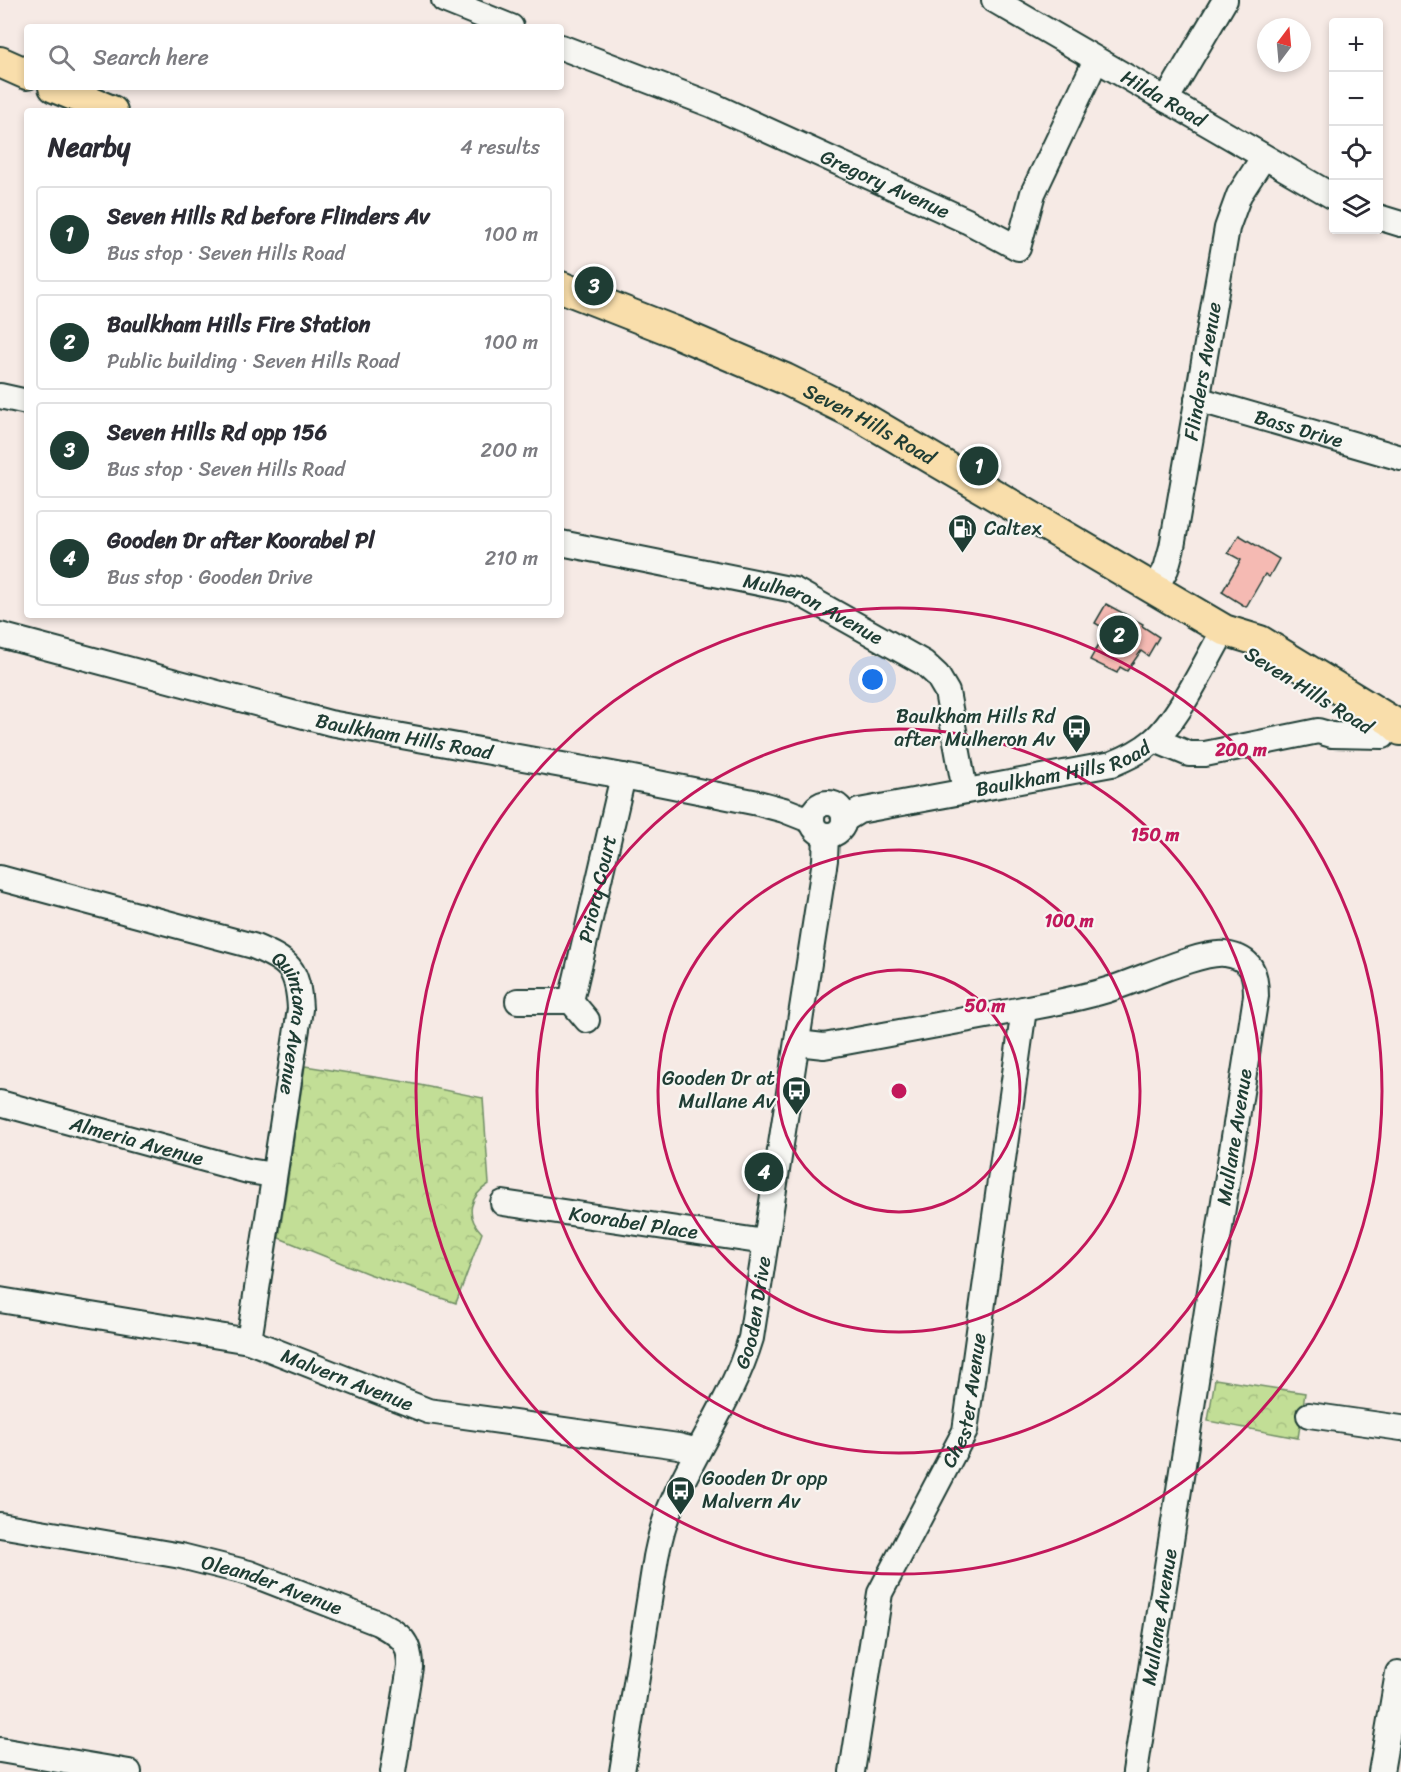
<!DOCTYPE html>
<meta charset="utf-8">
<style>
body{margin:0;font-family:Sriracha,sans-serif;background:#f7f7f7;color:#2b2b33}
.controls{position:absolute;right:18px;top:18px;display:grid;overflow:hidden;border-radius:6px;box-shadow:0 3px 9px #0003}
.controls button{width:54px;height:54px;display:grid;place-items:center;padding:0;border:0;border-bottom:2px solid #e1e1e2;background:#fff;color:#2b2b33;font:30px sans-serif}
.compass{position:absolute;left:1257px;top:18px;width:54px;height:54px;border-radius:50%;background:#fff;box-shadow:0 3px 9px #0003;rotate:16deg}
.you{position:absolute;left:873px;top:680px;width:21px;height:21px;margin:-15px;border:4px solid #fff;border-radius:50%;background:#1a73e8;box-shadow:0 0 0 9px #1a73e833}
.badge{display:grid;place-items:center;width:39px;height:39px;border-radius:50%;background:#1f3d34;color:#fff;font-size:20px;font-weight:700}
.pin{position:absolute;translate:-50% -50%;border:3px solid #fff;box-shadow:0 2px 6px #0006}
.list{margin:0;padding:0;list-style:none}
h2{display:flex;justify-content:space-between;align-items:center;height:78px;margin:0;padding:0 24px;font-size:26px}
h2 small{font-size:20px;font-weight:400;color:#7c7c81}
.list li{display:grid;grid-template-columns:39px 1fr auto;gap:18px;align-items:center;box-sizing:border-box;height:96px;margin:0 12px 12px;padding:0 12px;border:2px solid #e1e1e2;border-radius:6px}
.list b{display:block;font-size:22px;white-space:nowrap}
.list p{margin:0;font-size:20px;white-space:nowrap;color:#7c7c81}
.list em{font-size:20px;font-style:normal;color:#7c7c81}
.icon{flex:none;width:33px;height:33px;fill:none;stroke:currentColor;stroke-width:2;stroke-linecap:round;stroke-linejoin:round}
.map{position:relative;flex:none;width:1401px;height:1772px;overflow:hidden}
.search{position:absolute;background:#fff;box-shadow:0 3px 9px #0003;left:24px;top:24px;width:540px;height:66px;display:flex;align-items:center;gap:15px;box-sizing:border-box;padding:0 21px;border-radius:6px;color:#7c7c81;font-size:22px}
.panel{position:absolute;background:#fff;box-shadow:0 3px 9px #0003;left:24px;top:108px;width:540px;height:510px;border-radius:6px}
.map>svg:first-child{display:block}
</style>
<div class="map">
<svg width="1401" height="1772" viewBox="0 0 1401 1772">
<defs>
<pattern id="forest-crowns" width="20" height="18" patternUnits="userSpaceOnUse" patternTransform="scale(1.5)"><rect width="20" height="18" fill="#c2de96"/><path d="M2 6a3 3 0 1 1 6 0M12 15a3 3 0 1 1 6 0" fill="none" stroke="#a6bf82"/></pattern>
</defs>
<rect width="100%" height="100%" fill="#f6eae5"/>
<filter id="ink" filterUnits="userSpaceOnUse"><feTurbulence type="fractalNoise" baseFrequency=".0167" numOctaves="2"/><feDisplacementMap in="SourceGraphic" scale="12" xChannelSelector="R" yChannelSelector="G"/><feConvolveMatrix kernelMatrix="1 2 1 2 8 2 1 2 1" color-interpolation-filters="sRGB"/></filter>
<g filter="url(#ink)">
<!-- forest -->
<path fill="url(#forest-crowns)" stroke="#708e65" stroke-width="1.5" d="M305,1066L400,1081L483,1098L489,1184C470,1196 464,1215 482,1233L456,1303L369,1274L279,1238Z
M1215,1379L1305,1393L1298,1438L1208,1421Z"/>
<!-- building -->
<path fill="#f5bab3" stroke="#1f3d34" stroke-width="1.5" d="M1239,535L1279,559L1269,577L1265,574L1246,607L1222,592L1241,560L1228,553Z
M1106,604L1143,624L1142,626L1159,637L1148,656L1141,651L1127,671L1120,667L1117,673L1090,660L1107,630L1095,623Z"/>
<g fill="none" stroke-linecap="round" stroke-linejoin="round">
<defs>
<g id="minor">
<path d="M444,0L511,27"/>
<path id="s1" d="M994,0L1334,197"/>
<path id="s2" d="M561,47L712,105L967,221L1018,248L1033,193L1096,60"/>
<path d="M1166,100L1225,0"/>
<path d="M1378,217L1401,224"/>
<path d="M0,396L27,402"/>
<path id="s3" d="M1197,399L1401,458"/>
<path id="s4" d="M561,543L794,590L924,663L937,675L947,692L965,791"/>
<path id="s5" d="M1155,589L1166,569L1172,547L1227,228L1239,195L1263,158"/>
<path id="s6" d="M0,635L330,723L623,776L758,803L784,810L812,821"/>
<path d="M1155,740L1189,754H1205L1318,731L1332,735L1383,736"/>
<circle cx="828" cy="819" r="16"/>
<path id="s7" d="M844,820L859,811L1112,764C1127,758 1140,752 1153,741C1179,719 1206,661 1224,630"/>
<path id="s8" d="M0,878L253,946C289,961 298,968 300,1009L249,1341"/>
<path d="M518,1001H571"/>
<path id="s9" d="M587,1020L571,1001L623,776"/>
<path d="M797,1043L824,1046C878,1036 932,1026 986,1016C1026,1008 1068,1002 1107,990C1135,982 1200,951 1225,954C1252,958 1256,972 1256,996L1135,1772"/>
<path id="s10" d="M0,1103L248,1171L274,1175"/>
<path id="s11" d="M503,1203L765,1242"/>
<path id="s12" d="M0,1300L249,1341L428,1411L678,1446L698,1451"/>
<path d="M1309,1415L1401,1428"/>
<path id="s13" d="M0,1525L181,1556L249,1573L378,1623C400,1635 410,1640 410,1667L393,1772"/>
<path d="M0,1750L129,1772"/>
<path id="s14" d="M622,1772L656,1557C659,1543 662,1527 668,1513C692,1453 732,1401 751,1338L825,860L826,835"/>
<path id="s15" d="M852,1772L880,1593L965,1431L1024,1009"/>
<path d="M1381,1772L1398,1673"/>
</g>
<g id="major">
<path d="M0,62L27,74"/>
<path d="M54,87L112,111"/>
<path id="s16" d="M561,287L673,331L785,379L860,416L1224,630L1260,641L1391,721L1401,730"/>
</g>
</defs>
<!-- minor casing -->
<use href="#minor" stroke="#1f3d34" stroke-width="28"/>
<!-- major casing -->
<use href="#major" stroke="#1f3d34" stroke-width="34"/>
<!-- minor -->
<use href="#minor" stroke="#f6f6f2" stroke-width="24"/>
<!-- major -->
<use href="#major" stroke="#f9deab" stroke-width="30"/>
</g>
</g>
<!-- distance rings -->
<g fill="none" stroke="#c2185b" stroke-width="3">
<circle cx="899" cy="1091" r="121"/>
<circle cx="899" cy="1091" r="241"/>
<circle cx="899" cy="1091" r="362"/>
<circle cx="899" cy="1091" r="483"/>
</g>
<!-- icons -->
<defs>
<symbol id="fuel-pin" viewBox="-11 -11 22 30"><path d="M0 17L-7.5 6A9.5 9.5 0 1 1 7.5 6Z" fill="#1f3d34" stroke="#f6f6f2"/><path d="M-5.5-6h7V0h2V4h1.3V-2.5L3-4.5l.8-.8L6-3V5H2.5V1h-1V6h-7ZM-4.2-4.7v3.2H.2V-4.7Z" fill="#fff"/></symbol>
<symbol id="bus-pin" viewBox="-11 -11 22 30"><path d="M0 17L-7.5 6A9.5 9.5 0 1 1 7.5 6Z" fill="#1f3d34" stroke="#f6f6f2"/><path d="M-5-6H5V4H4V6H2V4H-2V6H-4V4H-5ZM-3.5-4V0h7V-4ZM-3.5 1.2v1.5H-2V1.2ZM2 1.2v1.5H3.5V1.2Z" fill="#fff"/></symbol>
</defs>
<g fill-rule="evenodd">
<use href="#fuel-pin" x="946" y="512" width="33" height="45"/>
<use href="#bus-pin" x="1060" y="712" width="33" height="45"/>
<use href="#bus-pin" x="780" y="1074" width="33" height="45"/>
<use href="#bus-pin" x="664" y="1474" width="33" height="45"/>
</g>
<g text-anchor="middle" stroke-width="4.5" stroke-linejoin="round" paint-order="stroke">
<!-- street labels -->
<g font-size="20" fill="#1f3d34" stroke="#f6f6f2">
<text dy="7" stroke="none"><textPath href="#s1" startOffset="196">Hilda Road</textPath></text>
<text dy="7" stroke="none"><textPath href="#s2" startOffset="352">Gregory Avenue</textPath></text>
<text dy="7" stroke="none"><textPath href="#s5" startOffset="224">Flinders Avenue</textPath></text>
<text dy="7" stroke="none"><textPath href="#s16" startOffset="338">Seven Hills Road</textPath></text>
<text dy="7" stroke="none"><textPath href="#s3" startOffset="106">Bass Drive</textPath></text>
<text dy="7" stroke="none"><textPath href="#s4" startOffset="262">Mulheron Avenue</textPath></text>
<text transform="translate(1309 690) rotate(32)" y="7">Seven Hills Road</text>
<text dy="7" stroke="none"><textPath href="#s6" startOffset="417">Baulkham Hills Road</textPath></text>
<text dy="7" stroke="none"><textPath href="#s7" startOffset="226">Baulkham Hills Road</textPath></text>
<text dy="7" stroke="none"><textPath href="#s9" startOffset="140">Priory Court</textPath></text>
<text dy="7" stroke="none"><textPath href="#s8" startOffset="360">Quintana Avenue</textPath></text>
<text transform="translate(1234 1137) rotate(-81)" y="7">Mullane Avenue</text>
<text dy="7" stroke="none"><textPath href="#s10" startOffset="142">Almeria Avenue</textPath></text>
<text dy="7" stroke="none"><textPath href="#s11" startOffset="132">Koorabel Place</textPath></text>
<text dy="7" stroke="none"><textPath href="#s14" startOffset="483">Gooden Drive</textPath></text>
<text dy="7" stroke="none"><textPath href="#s12" startOffset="358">Malvern Avenue</textPath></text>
<text dy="7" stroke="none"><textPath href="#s15" startOffset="394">Chester Avenue</textPath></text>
<text dy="7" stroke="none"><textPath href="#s13" startOffset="279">Oleander Avenue</textPath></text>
<text transform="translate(1159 1617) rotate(-81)" y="7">Mullane Avenue</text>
</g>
<!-- poi labels -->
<g font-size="20" fill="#1f3d34" stroke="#f6f6f2" text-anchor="start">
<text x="984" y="535">Caltex</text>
<text x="1055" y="723" text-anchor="end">Baulkham Hills Rd<tspan x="1055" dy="23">after Mulheron Av</tspan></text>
<text x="775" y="1085" text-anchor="end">Gooden Dr at<tspan x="775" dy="23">Mullane Av</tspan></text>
<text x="702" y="1485">Gooden Dr opp<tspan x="702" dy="23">Malvern Av</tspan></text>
</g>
</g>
<circle cx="899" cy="1091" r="9" fill="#c2185b" stroke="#f6f6f2" stroke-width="3"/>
<g font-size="18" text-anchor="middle" font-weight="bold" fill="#c2185b" stroke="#f6f6f2" stroke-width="4.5" stroke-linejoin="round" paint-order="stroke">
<text x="1241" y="756">200 m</text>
<text x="1155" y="841">150 m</text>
<text x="1069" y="927">100 m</text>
<text x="985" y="1012">50 m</text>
</g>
</svg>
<div class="controls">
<button>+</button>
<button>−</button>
<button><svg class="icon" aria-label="locate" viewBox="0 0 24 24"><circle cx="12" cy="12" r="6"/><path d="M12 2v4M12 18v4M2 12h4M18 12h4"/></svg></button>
<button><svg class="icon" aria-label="layers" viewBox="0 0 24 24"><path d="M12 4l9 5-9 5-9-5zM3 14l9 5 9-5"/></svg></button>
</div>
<svg class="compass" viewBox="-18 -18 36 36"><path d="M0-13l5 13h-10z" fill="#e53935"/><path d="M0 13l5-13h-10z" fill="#7c7c81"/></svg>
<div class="you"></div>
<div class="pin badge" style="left:979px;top:466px">1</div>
<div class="pin badge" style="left:1119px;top:635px">2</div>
<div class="pin badge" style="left:594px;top:286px">3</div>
<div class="pin badge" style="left:764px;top:1172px">4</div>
<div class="search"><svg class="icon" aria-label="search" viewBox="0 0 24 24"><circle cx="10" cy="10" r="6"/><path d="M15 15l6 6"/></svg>Search here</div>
<section class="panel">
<h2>Nearby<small>4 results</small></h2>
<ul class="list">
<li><span class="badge">1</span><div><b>Seven Hills Rd before Flinders Av</b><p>Bus stop · Seven Hills Road</p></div><em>100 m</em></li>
<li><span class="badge">2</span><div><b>Baulkham Hills Fire Station</b><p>Public building · Seven Hills Road</p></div><em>100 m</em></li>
<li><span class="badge">3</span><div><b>Seven Hills Rd opp 156</b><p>Bus stop · Seven Hills Road</p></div><em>200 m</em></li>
<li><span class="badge">4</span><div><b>Gooden Dr after Koorabel Pl</b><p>Bus stop · Gooden Drive</p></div><em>210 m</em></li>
</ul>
</section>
</div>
